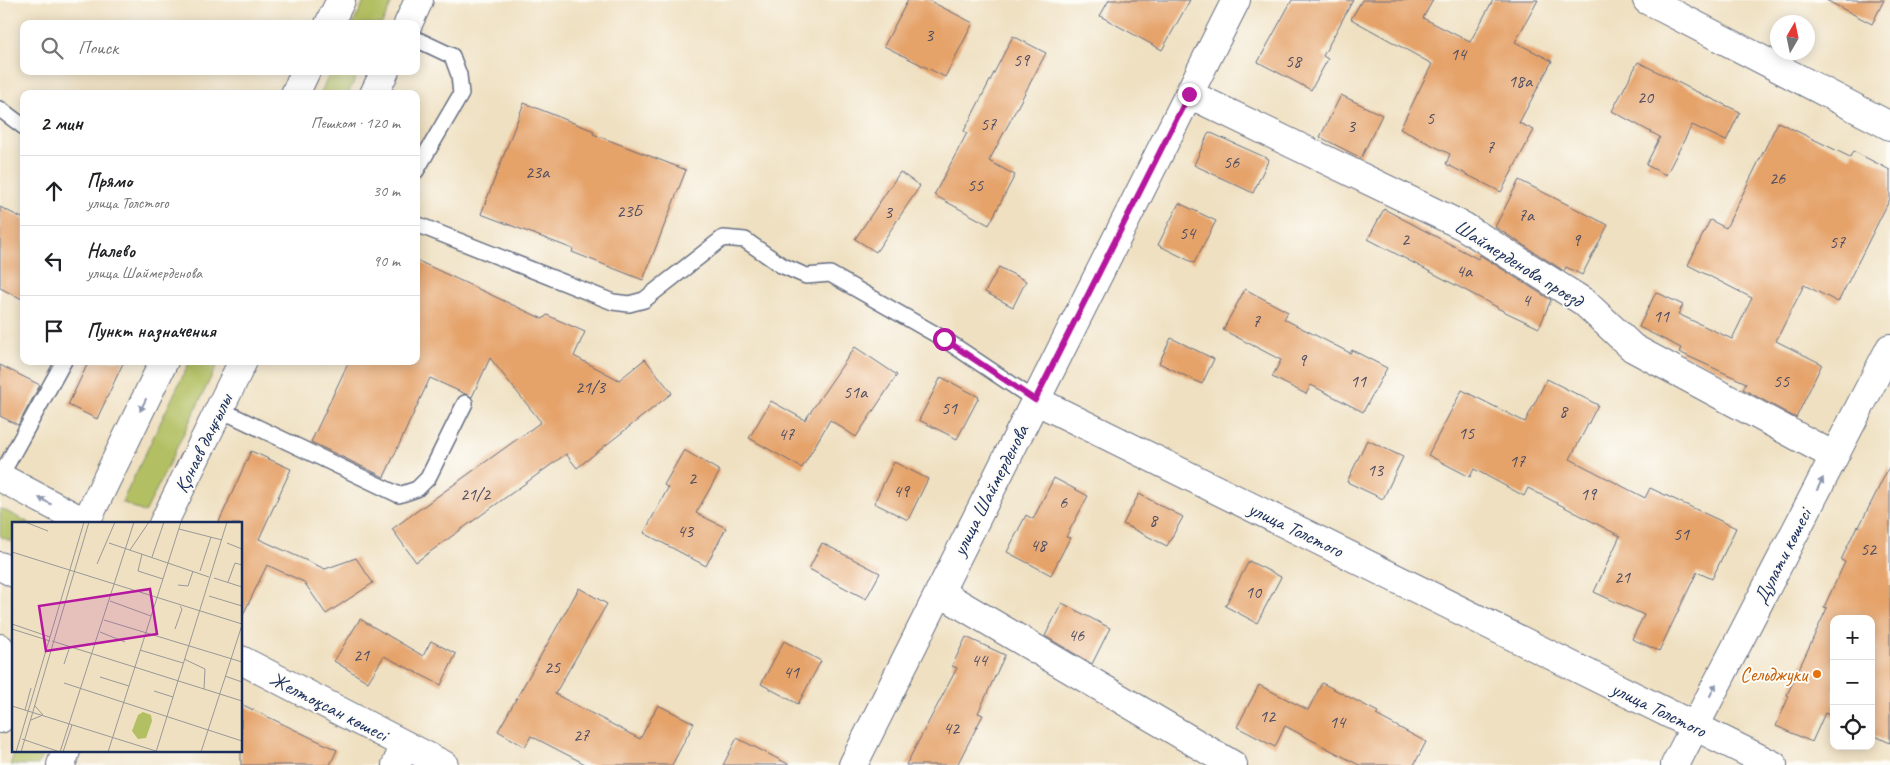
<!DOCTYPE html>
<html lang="ru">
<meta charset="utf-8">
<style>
body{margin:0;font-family:Caveat,sans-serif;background:#f6f6f6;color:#202124}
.controls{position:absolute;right:15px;bottom:15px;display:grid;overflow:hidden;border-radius:10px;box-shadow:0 2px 12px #0003}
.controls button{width:45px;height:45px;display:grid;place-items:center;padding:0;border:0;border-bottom:1px solid #e0e0e0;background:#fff;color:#202124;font:25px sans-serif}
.compass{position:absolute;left:1770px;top:15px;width:45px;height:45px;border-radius:50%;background:#fff;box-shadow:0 2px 12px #0003;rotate:9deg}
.stop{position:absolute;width:15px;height:15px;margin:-11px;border:4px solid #b5179e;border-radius:50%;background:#fff}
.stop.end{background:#b5179e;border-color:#fff;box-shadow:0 1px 5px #0008}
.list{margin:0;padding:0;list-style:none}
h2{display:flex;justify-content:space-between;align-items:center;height:65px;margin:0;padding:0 20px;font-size:21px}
h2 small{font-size:16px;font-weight:400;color:#757577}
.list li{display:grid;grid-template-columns:32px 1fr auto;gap:15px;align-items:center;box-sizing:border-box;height:70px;padding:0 20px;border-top:1px solid #e0e0e0}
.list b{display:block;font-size:19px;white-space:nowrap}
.list p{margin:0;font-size:16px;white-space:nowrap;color:#757577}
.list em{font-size:16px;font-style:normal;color:#757577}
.icon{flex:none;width:28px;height:28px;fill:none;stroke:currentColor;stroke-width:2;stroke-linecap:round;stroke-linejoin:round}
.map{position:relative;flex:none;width:1890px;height:765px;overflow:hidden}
.search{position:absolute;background:#fff;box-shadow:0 2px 12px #0003;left:20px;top:20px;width:400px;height:55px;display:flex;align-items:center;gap:12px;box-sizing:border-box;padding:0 18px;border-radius:10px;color:#757577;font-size:19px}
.panel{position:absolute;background:#fff;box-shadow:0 2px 12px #0003;left:20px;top:90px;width:400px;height:275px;border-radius:10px}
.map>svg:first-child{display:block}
</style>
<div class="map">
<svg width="1890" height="765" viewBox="0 0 1890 765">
<rect width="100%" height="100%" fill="#fdfcf7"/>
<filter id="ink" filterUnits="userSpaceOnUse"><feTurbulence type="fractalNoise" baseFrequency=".02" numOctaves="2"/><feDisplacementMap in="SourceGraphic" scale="10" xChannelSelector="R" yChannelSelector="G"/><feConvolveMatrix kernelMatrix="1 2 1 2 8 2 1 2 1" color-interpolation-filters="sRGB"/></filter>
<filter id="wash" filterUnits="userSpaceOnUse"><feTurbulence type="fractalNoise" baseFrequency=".0096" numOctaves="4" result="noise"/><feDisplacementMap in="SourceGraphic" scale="20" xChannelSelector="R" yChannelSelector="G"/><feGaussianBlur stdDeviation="1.12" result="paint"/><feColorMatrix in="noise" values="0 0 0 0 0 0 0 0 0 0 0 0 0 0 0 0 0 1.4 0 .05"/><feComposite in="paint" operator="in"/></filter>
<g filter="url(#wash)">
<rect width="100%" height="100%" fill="#efe0c1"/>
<!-- green -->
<path fill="#b2bf62" stroke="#667760" d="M365,0H393L382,24H353Z
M331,71H359L348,94H320Z
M190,361H219L145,513L122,502Z
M0,508L31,524H14V543L0,536Z
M15,751H44L38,765H10Z"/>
<g id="blocks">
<!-- building -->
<path fill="#e5a269" d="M908,0H928L973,23L945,77L884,46Z
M1109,0H1190L1162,50L1100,16Z
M1292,0H1353L1323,56L1328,59L1311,90L1258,62Z
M1362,0H1433L1423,18L1470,42L1493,0H1538L1515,42L1552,61L1519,123L1534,130L1501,192L1446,164L1450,154L1400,129L1432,64L1351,19Z
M1826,0H1884L1872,24Z
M1013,36L1046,53L989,161L1015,175L989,225L934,195L967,133L964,131Z
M1638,62L1693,90L1740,112L1726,141L1692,125L1666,175L1646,165L1660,137L1612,111Z
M1341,95L1382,115L1361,158L1320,137Z
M524,103L594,131L593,134L686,170L643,280L572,252L573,249L481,214Z
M1778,122L1850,157L1853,151L1890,170V199L1838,302L1804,285L1776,341L1822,364L1796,418L1743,389L1746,383L1679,352L1681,348L1639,327L1656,292L1683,305L1678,314L1732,339L1752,298L1688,265L1710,220L1726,228Z
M1209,132L1269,159L1253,193L1194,165Z
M900,172L920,186L876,252L855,239Z
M1519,180L1608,225L1582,275L1566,267L1564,271L1495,227Z
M1179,203L1216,221L1194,263L1158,245Z
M0,207L24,219V300L0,288Z
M1384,209L1478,259L1480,255L1551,300L1539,328L1497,308V307L1368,239Z
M416,260L543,319L547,315L585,332L574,356L619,380L645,359L672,393L577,468L566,454L416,562L392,529L541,422L490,358L472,397L430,378L384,477L311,442L349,361H416Z
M999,267L1026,281L1013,307L985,292Z
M1245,289L1288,312L1284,319L1350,353L1352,350L1387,368L1363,412L1311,385L1306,394L1272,377L1281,360L1223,330Z
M1171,338L1214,359L1202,384L1159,363Z
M855,347L897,375L856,437L830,420L802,468L749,438L771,401L805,420Z
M89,361H124L97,419L68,405Z
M0,365L40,385L18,425L0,416Z
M941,377L979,397L957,439L919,420Z
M1547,379L1598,405L1570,459L1645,498L1650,488L1736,528L1712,579L1697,572L1659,651L1632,639L1644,615L1594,592L1620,536L1528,488L1524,496L1474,469L1470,477L1428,455L1462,390L1525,422Z
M1367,440L1403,457L1383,499L1347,482Z
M684,450L720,471L696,513L726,528L706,566L644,533L668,488L664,485Z
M251,451L291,469L259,539L325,569L356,558L373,583L326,614L304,582L267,565L241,619V524H218Z
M894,462L928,479L908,520L874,503Z
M1890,465V743L1871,734V619H1834V717L1825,713L1812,742L1776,726L1789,696L1787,695L1827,608L1824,607L1845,562L1841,560L1857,526L1859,527Z
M1054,478L1088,496L1066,537L1070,538L1051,575L1007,552L1026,515L1033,519Z
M1139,494L1183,517L1167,546L1123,524Z
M822,543L880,573L866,599L809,569Z
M1249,561L1281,577L1257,623L1225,606Z
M579,588L607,604L555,694L640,739L658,705L694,723L672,765H587L531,736L525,747L498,731Z
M1062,603L1110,628L1092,664L1045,636Z
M360,619L423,656L431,641L456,654L441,685L384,656L368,682L334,661Z
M966,637L1005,655L978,713L983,715L957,765H906L957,668L952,666Z
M784,641L821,661L798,704L761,684Z
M1322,683L1378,712L1376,715L1426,742L1414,765H1359L1285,726L1275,747L1237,727L1259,685L1308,710Z
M241,704L337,750L330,765H241Z
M737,738L790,765H723Z"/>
</g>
</g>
<g filter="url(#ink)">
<use href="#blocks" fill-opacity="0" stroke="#656d81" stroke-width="1"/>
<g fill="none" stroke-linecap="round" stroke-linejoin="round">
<defs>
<path id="lane" d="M416,39L452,56L459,75L461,94L416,171
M0,109L24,127
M416,224L613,302L629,304L644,300L723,238L745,240L781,265L806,276L830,274L944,339L1035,400
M219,409L399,495L417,489L428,478L465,403
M0,477L64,361"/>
<path id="street" d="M1189,94L1463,226L1584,302L1633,348L1834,456
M1035,400L1773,765
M939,592L1233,765
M396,765L405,745
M853,765L1236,0"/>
<path id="secondary" d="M1647,0L1890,126
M0,477L88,524
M0,566L14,573
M241,660L444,765
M1675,765L1890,348"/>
<path id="primary" d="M329,24L341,0
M408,24L419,0
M295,94L306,71
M374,94L385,71
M85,524L164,361
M163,524L243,361
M0,648L5,672L0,719
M61,765L66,751"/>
</defs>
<!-- lane casing -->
<use href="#lane" stroke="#656d81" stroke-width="18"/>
<!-- street casing -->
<use href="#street" stroke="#656d81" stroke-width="30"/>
<!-- secondary casing -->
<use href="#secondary" stroke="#656d81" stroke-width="30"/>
<!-- primary casing -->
<use href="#primary" stroke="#656d81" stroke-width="30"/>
<!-- lane -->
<use href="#lane" stroke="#fff" stroke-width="15"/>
<!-- street -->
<use href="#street" stroke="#fff" stroke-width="28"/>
<!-- secondary -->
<use href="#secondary" stroke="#fff" stroke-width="28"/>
<!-- primary -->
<use href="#primary" stroke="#fff" stroke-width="28"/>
</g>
<!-- one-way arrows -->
<defs><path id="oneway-solid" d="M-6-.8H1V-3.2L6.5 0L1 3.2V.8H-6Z" transform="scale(1.25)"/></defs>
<g fill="#8d97ae">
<use href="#oneway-solid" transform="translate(143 405) rotate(116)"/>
<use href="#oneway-solid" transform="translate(1820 484) rotate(-63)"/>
<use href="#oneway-solid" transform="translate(45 501) rotate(-152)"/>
<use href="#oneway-solid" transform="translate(1713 690) rotate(-63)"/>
</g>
</g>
<g fill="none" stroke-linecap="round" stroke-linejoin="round" filter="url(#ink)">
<!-- route -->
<path stroke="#b5179e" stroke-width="6" d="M944,339L1035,400L1189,94"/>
</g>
<!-- markers -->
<circle fill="#e8710a" stroke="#fdfcf7" stroke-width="2" cx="1817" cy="674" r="5"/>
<g text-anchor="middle" stroke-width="4" stroke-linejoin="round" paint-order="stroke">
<!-- number labels -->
<g font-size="18" fill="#4e4c61">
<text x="929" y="41">3</text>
<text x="1458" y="60">14</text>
<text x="1021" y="66">59</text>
<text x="1293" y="67">58</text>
<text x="1520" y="87">18а</text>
<text x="1645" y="103">20</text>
<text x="1430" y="124">5</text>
<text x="988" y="130">57</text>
<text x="1351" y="132">3</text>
<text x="1490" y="153">7</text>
<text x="1231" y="168">56</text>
<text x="537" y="178">23а</text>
<text x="1777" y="184">26</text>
<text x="975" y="191">55</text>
<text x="629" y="217">23Б</text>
<text x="888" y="218">3</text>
<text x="1526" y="221">7а</text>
<text x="1187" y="239">54</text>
<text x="1405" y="245">2</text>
<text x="1576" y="246">9</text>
<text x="1837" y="248">57</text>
<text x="1464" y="277">4а</text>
<text x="1526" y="306">4</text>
<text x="1661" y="322">11</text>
<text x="1256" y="327">7</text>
<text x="1302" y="366">9</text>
<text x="1358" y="387">11</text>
<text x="1781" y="387">55</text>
<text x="590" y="393">21/3</text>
<text x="855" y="398">51а</text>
<text x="949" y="414">51</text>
<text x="1563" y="417">8</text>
<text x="1466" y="439">15</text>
<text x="786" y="440">47</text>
<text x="1517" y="467">17</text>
<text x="1375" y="476">13</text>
<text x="692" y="484">2</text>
<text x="901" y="497">49</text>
<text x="475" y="500">21/2</text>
<text x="1588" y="500">19</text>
<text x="1063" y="508">6</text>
<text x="1153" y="526">8</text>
<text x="685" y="537">43</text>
<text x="1681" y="540">51</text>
<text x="1038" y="551">48</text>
<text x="1868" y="555">52</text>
<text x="1622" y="583">21</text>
<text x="1253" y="598">10</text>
<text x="1076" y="641">46</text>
<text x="361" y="661">21</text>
<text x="979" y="666">44</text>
<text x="552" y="673">25</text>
<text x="791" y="678">41</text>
<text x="1267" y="722">12</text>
<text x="1337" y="728">14</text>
<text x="951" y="734">42</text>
<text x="581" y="741">27</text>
</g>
<!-- street labels -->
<g font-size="20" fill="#1b2f5e" stroke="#fdfcf7">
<text transform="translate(1519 263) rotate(32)" y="7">Шаймерденова проезд</text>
<text transform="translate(203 443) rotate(-64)" y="7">Қонаев даңғылы</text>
<text transform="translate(990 490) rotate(-63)" y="7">улица Шаймерденова</text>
<text transform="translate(1296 529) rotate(26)" y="7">улица Толстого</text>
<text transform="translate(1782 556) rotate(-63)" y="7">Дулати көшесі</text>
<text transform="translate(329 706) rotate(27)" y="7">Желтоқсан көшесі</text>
<text transform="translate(1659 709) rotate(26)" y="7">улица Толстого</text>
</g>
<!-- food labels -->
<g font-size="20" fill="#c56008" stroke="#fdfcf7" text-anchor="end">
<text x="1807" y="681">Сельджуки</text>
</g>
</g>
<!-- overview -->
<g transform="translate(12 522)">
<rect width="230" height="230" fill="#efe0c1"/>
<path d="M131,190L139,193L140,199L134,216L126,217L120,209L126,193Z" fill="#b2bf62"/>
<path fill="none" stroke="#9a9999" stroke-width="1" d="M13,0L36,9M167,7L210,18M97,21L197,55M215,21L230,27M118,28L137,0M0,30L230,102M130,32L126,49L151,57M140,35L152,0M85,42L103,0M188,49L199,15M202,56L230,65M216,60L223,41L230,43M166,63L176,64L181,49M197,74L230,84M98,79L139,94M92,98L230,140M0,102L38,115M0,107L38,119M163,107L170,87L168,84M88,110L113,120M40,119L230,179M128,128L171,141M172,137L193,147L192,167M52,142L58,124M213,154L230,160M88,155L117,164M52,161L230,219M142,169L161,175M0,184L147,230M13,188L19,166M19,198L31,193L23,184M10,217L48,230M4,230L72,0M9,230L77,0M48,230L122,0M51,230L60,203M96,230L169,0M144,230L215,0M189,230L230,103"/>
<path fill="#b5179e" fill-opacity="0.15" stroke="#b5179e" stroke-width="2.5" d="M138,67L145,112L34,129L27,84Z"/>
<rect width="230" height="230" fill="none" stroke="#1b2f5e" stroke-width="2.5"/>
</g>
</svg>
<div class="controls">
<button>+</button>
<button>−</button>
<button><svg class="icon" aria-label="locate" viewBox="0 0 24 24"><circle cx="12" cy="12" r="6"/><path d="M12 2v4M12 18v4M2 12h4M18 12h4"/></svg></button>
</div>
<svg class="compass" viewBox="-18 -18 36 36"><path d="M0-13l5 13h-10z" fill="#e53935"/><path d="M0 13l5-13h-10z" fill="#757577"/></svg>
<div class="stop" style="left:944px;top:339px"></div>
<div class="stop end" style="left:1189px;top:94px"></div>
<div class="search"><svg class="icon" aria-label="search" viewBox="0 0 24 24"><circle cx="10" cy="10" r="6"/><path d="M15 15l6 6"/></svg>Поиск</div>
<section class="panel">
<h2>2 мин<small>Пешком · 120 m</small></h2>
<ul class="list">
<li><svg class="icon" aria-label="ahead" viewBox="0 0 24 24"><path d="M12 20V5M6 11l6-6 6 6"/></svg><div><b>Прямо</b><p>улица Толстого</p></div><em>30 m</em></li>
<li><svg class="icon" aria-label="left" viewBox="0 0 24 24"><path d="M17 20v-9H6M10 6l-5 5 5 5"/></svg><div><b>Налево</b><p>улица Шаймерденова</p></div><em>90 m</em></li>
<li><svg class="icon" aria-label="arrive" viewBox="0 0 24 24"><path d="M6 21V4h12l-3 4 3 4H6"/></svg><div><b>Пункт назначения</b></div></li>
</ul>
</section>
</div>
